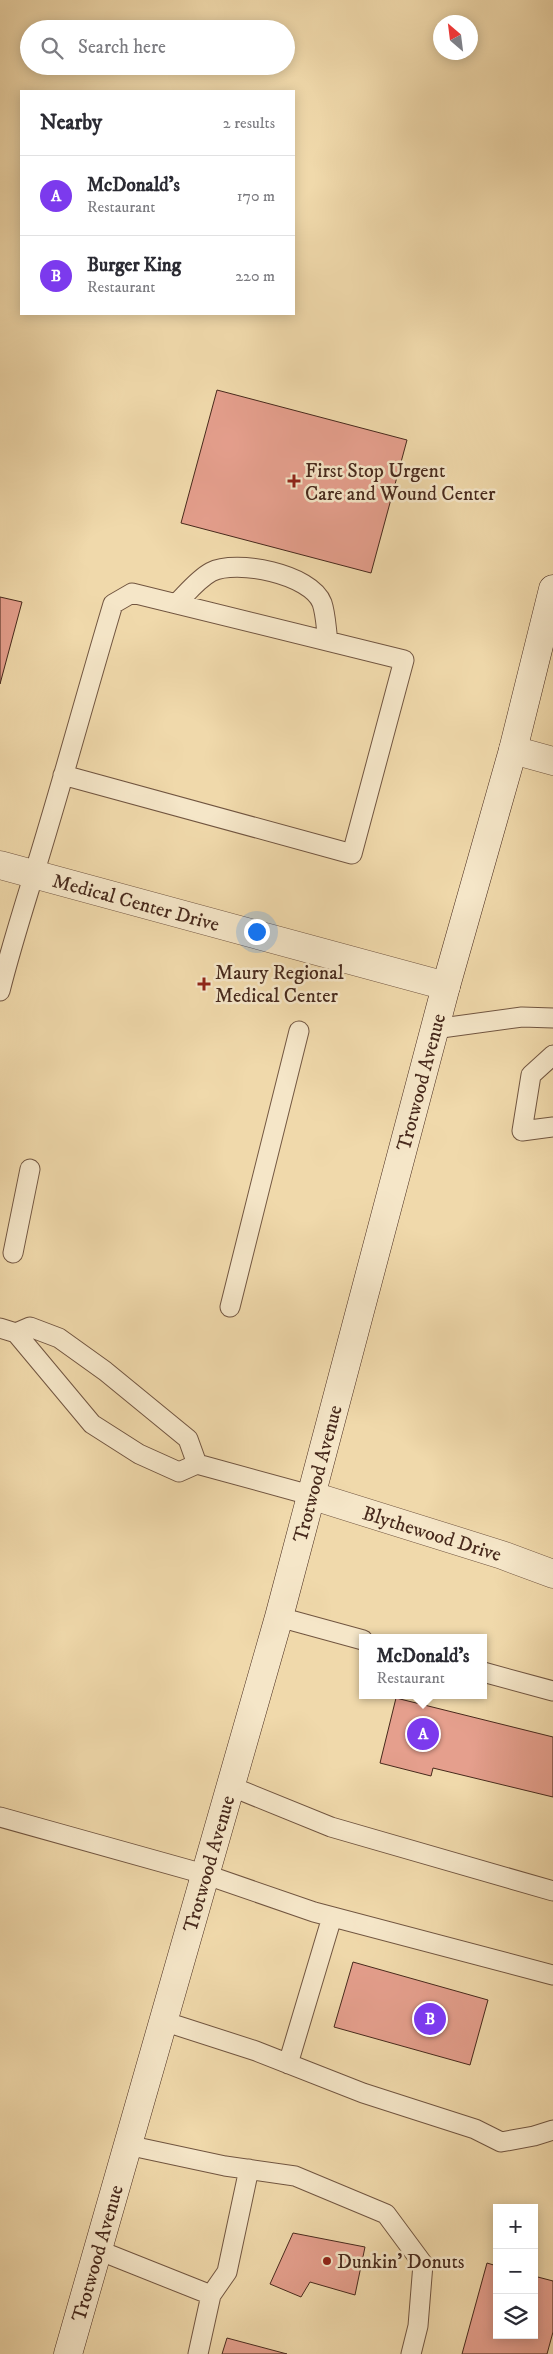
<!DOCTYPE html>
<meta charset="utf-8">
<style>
body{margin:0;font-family:"IM FELL DW Pica",serif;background:#f2f2f3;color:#2b2b33}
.controls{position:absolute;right:15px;bottom:15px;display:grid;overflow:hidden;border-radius:0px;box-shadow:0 2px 12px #0003}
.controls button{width:45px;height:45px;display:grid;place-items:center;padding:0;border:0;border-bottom:1px solid #e1e1e2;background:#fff;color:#2b2b33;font:25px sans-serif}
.compass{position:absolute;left:433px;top:15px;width:45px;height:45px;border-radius:50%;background:#fff;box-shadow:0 2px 12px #0003;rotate:332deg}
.you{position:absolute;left:256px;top:931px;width:18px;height:18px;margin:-12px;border:4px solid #fff;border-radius:50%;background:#1a73e8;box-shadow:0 0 0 8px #1a73e833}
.badge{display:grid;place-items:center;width:32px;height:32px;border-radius:50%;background:#7c3aed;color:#fff;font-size:16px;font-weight:700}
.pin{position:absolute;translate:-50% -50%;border:2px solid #fff;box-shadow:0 1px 5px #0006}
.popup{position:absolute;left:359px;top:1634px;width:128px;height:65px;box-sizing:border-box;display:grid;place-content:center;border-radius:0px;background:#fff;filter:drop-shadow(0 1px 4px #0005);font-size:16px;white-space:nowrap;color:#7c7c81}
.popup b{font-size:19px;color:#2b2b33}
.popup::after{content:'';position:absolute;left:50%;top:100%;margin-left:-10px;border:10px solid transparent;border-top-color:#fff}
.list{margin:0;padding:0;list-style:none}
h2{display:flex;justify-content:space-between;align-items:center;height:65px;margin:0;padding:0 20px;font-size:21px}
h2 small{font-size:16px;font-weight:400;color:#7c7c81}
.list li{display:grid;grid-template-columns:32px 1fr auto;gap:15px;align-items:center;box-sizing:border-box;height:80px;padding:0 20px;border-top:1px solid #e1e1e2}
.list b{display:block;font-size:19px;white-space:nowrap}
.list p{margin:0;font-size:16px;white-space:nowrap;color:#7c7c81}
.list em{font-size:16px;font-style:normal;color:#7c7c81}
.icon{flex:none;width:28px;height:28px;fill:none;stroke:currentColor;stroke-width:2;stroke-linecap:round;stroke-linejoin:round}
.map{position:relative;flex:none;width:553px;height:2354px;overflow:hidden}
.search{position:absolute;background:#fff;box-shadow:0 2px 12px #0003;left:20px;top:20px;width:275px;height:55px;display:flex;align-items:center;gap:12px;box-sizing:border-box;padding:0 18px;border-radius:28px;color:#7c7c81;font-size:19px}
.panel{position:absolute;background:#fff;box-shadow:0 2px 12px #0003;left:20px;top:90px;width:275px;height:225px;border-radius:0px}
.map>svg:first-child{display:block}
</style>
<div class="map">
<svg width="553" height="2354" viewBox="0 0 553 2354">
<rect width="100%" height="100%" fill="#f0d9ab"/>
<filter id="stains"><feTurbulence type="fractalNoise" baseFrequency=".004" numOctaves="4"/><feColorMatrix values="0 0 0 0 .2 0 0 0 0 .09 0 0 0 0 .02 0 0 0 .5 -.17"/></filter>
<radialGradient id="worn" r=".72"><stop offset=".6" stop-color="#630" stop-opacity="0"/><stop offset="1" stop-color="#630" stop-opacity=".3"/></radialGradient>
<!-- building -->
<path fill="#e59f8d" stroke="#47291c" d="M217,390L407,440L371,573L181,523Z
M0,597L22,602L0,684Z
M396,1698L553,1737V1797L433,1768L431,1776L380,1763Z
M353,1962L488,2000L470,2065L334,2027Z
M293,2233L365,2247L355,2295L310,2282L301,2297L270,2284Z
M487,2263L497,2266V2335H534V2276L553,2281V2332L547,2354H462Z
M227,2338L287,2354H222Z"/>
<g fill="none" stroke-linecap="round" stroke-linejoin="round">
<defs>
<path id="lane" d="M177,603C187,593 198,579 211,572C236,559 311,574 322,603C326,615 326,629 328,641
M0,991C10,951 22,913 34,874C62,784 86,694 113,604L132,593L404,660L352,854L63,775
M434,1029L522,1017L553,1018
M553,1055L531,1075L522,1131L553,1127
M13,1253L30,1169
M230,1307L299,1031
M0,1328L16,1333L92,1424L139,1454L179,1472L197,1464L310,1495
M16,1333L30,1327L59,1338L105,1371L188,1439L197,1464
M279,1617L363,1640
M483,1672L553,1691
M230,1786L331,1827L553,1891
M0,1817L204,1874L314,1912L553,1975
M163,2021L256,2051L363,2093L475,2129L501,2142L534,2136L553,2130
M288,2064L332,1917
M127,2145L225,2166L295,2176L386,2214L423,2264L418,2326L411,2354
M98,2250L211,2295L198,2354
M211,2295L227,2272L249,2169"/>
<g id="street">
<path d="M513,750L553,761"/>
<path id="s1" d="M0,865L446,986"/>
<path id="s2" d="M310,1495L502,1555L553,1574"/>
</g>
<g id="secondary">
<path id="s3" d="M68,2354L279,1617L446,986L513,750L553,589"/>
</g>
</defs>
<!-- lane casing -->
<use href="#lane" stroke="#715540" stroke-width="21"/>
<!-- street casing -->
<use href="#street" stroke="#715540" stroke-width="29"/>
<!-- secondary casing -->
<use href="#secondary" stroke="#47291c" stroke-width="29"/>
<!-- lane -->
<use href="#lane" stroke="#f5e6c8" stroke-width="19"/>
<!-- street -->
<use href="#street" stroke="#f5e6c8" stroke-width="28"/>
<!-- secondary -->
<use href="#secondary" stroke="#f5e6c8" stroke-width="28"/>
</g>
<!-- markers -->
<g fill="#8f2418" stroke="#f5e6c8" stroke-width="2">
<path d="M291.5 473.5h5v5h5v5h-5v5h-5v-5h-5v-5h5z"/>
<path d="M201.5 976.5h5v5h5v5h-5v5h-5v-5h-5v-5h5z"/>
<circle cx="327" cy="2261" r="5"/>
</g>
<g text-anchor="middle" stroke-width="5" stroke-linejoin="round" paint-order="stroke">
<!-- poi labels -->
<g font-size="20" fill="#47291c" stroke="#f5e6c8" text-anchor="start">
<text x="305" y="477">First Stop Urgent<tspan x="305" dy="23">Care and Wound Center</tspan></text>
<text x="215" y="979">Maury Regional<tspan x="215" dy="23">Medical Center</tspan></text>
<text x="337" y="2268">Dunkin' Donuts</text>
</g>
<!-- street labels -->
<g font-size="20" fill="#47291c" stroke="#f5e6c8">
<text dy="7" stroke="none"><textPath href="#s1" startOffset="141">Medical Center Drive</textPath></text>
<text dy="7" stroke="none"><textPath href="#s3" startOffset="1320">Trotwood Avenue</textPath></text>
<text dy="7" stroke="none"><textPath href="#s3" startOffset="915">Trotwood Avenue</textPath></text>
<text dy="7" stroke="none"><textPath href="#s2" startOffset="128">Blythewood Drive</textPath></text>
<text dy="7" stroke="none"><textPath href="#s3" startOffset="510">Trotwood Avenue</textPath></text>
<text dy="7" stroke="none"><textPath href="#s3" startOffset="105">Trotwood Avenue</textPath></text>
</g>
</g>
<rect width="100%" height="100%" filter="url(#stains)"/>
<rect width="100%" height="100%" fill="url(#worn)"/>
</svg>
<div class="controls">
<button>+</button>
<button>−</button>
<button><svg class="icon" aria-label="layers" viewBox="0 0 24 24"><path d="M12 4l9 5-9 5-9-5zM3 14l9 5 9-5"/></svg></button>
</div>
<svg class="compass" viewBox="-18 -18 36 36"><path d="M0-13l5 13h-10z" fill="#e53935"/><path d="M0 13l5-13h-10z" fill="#7c7c81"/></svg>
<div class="you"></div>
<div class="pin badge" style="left:423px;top:1734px">A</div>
<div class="popup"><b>McDonald's</b>Restaurant</div>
<div class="pin badge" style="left:430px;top:2019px">B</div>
<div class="search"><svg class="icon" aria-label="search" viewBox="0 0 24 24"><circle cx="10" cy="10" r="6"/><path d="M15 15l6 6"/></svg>Search here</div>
<section class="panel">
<h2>Nearby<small>2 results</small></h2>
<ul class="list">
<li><span class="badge">A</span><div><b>McDonald's</b><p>Restaurant</p></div><em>170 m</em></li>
<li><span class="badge">B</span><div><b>Burger King</b><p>Restaurant</p></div><em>220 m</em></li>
</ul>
</section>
</div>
